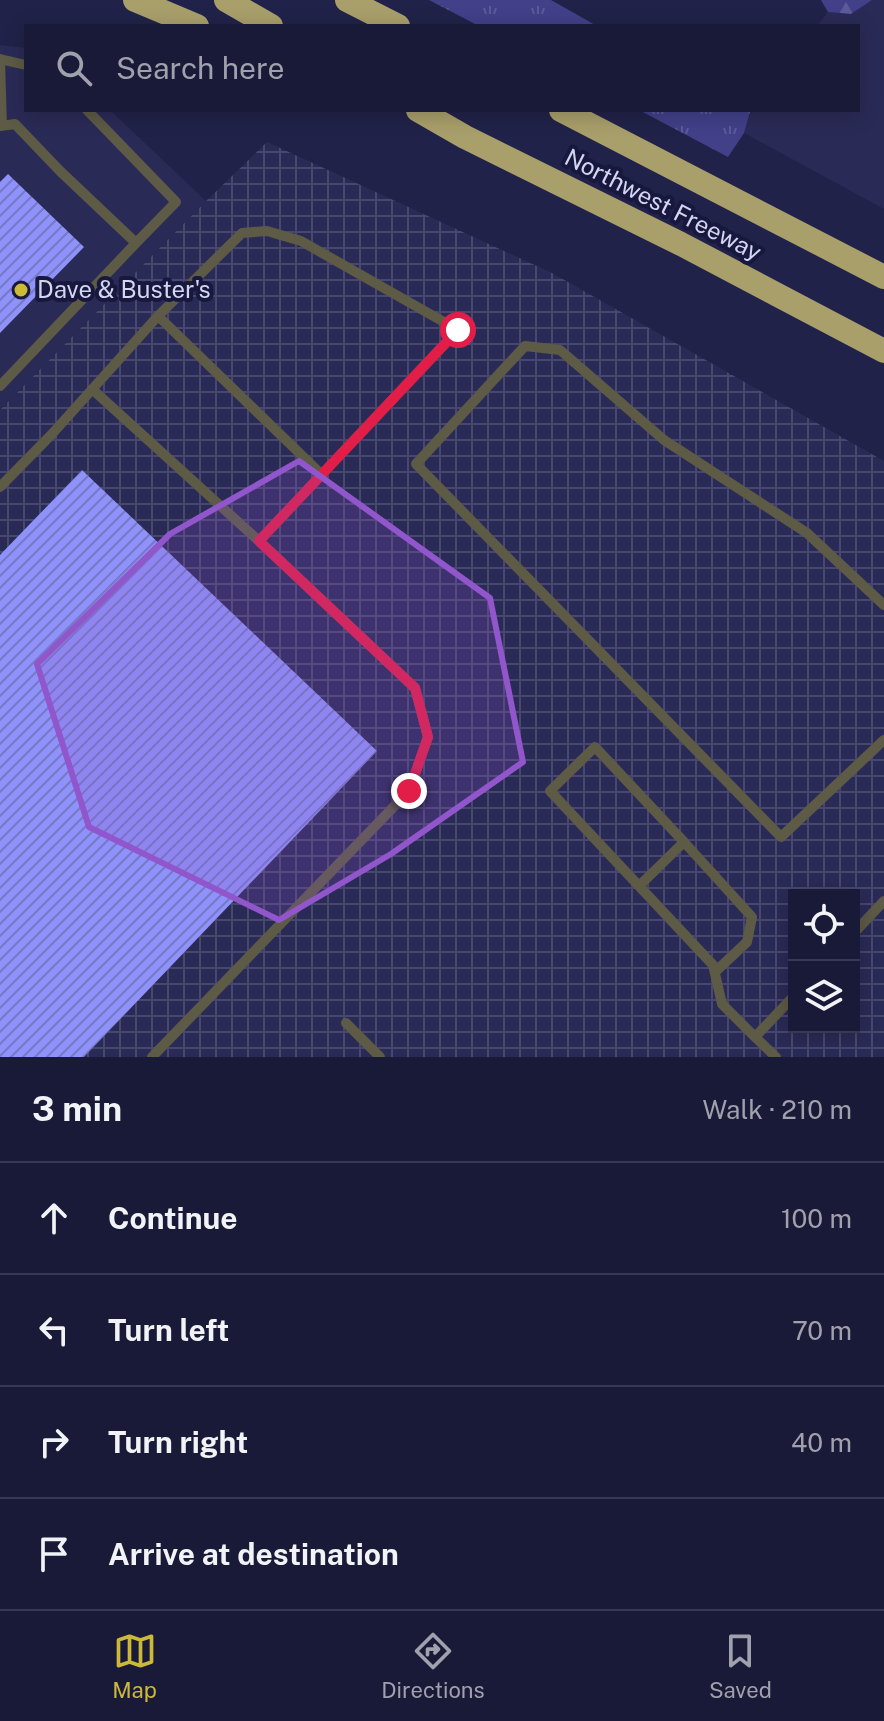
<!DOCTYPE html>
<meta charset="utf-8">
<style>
body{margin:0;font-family:"Public Sans",sans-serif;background:#22233f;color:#f1f3f6}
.controls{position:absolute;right:24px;bottom:24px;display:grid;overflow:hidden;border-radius:0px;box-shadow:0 4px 20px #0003}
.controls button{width:72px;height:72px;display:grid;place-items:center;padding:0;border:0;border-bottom:2px solid #373852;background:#191a37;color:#f1f3f6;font:40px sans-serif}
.stop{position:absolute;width:24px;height:24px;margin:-18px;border:6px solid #e11d48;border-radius:50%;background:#fff}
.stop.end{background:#e11d48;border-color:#fff;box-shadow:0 2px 8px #0008}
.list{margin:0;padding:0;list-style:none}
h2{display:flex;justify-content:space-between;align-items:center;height:104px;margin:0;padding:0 32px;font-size:34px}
h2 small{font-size:26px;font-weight:400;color:#9fa1ad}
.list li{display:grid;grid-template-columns:52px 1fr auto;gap:24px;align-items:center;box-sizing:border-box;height:112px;padding:0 32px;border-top:2px solid #373852}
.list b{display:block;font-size:30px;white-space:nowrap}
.list em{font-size:26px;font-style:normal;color:#9fa1ad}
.icon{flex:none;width:44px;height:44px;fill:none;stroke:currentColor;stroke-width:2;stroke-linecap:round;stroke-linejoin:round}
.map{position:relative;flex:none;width:884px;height:1057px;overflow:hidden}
.search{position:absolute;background:#191a37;box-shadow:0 4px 20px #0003;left:24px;right:24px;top:24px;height:88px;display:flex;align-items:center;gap:20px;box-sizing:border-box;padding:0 28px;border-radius:0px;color:#9fa1ad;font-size:30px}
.sheet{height:552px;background:#191a37}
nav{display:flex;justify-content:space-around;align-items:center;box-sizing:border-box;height:112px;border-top:2px solid #373852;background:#191a37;font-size:22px;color:#9fa1ad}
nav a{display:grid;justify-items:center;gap:4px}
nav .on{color:#cdb938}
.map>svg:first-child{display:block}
</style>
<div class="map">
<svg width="884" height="1057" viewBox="0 0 884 1057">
<defs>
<pattern id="industrial-grid" width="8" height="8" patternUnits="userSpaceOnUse" patternTransform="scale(2)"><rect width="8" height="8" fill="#2a2a57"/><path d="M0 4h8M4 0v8" fill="none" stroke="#48486f"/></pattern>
<pattern id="grass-tufts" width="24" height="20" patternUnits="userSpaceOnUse" patternTransform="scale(2)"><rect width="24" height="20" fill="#414089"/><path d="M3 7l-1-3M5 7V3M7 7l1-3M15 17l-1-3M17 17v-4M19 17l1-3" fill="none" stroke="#5c5b9a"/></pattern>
<pattern id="forest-firs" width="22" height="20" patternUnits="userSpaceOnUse" patternTransform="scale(2)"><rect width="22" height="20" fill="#414089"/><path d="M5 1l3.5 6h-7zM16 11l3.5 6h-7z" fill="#5c5b9a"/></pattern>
<pattern id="building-hatch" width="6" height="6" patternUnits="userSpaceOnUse" patternTransform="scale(2)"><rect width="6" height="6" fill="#8e92fa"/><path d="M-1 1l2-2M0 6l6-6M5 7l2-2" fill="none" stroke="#7679c5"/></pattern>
</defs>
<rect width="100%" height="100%" fill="#212249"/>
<!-- built -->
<path fill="#2a2a57" d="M872,0H884V209L744,133L751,110H858V26H817L828,12L851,14Z
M0,45L26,48V110H110L206,201L0,410Z"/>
<!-- industrial -->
<path fill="url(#industrial-grid)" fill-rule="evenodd" d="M267,142L552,273L884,461V1057H0V410L206,201ZM794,895H854V1027H794Z"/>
<!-- grass -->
<path fill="url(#grass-tufts)" d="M429,0H551L597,26H479Z
M639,110H747L750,112L744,133L728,157Z"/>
<!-- forest -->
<path fill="url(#forest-firs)" d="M821,0H872L851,14L828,12Z"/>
<!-- building -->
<path fill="url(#building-hatch)" d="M8,174L84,247L0,333V182Z
M82,470L377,751L84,1057H0V555Z"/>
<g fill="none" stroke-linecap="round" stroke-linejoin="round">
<!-- service -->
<path stroke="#5d5a45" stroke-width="10" d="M0,59L2,126
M0,59L26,65
M87,110L176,202L136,243
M0,126L15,124L60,171L136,243L0,386
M158,316L321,474
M92,389L259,541
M0,487L52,434L158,316L242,233L267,231L301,241L458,330L259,541L415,688L428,737L409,791L152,1057
M884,605L807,533L664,440L560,350L525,346L416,464L781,837L884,740
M684,842L752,917L747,942L715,972
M639,886L684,842L595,747L550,791L713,965L722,1004L755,1037
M854,933L884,901
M346,1023L380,1057
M776,1057L755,1037L794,996"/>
<!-- motorway -->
<path stroke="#a89f6b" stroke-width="24" d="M135,0L197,26
M226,0L271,26
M347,0L398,26
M418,110L465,137L681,244L884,351
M561,110L884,277"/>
</g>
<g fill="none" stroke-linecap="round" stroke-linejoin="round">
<!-- route -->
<path stroke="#e11d48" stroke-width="10" d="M409,791L428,737L415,688L259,541L458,330"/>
</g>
<!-- marked area -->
<path fill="#9156cb" fill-opacity="0.2" stroke="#9156cb" stroke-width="6" stroke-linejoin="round" d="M299,461L490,598L523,762L391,854L279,920L89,827L37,664L170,534Z"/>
<!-- markers -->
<circle fill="#cdb938" stroke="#18183e" stroke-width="3" cx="21" cy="290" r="8"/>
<g text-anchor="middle" stroke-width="8" stroke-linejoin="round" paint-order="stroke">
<!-- street labels -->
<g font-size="24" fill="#d3d6f0" stroke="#18183e">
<text transform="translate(663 205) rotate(27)" y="8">Northwest Freeway</text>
</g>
<!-- poi labels -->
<g font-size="24" fill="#d3d6f0" stroke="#18183e" text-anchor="start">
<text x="37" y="298">Dave &amp; Buster's</text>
</g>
</g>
</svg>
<div class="controls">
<button><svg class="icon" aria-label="locate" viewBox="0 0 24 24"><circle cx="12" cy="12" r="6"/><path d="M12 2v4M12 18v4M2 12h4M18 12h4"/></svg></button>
<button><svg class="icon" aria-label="layers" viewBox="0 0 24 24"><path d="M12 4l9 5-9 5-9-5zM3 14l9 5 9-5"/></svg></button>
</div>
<div class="stop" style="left:458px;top:330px"></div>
<div class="stop end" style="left:409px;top:791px"></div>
<div class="search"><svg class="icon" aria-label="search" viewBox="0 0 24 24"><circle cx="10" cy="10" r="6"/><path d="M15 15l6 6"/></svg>Search here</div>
</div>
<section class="sheet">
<h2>3 min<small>Walk · 210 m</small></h2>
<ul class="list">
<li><svg class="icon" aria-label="ahead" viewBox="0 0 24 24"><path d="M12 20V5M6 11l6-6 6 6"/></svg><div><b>Continue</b></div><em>100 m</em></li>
<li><svg class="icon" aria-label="left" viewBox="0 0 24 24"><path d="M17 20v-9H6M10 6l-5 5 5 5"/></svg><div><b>Turn left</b></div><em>70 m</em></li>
<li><svg class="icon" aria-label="right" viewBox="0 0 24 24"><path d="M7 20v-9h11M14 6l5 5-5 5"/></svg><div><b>Turn right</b></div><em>40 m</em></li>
<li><svg class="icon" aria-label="arrive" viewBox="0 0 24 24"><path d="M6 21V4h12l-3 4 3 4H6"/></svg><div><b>Arrive at destination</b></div></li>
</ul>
</section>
<nav>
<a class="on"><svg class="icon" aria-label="map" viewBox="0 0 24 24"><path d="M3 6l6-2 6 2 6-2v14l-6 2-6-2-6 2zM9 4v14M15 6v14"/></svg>Map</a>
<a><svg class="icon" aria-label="directions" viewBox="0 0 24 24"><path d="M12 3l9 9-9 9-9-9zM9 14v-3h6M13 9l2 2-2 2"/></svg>Directions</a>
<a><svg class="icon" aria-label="saved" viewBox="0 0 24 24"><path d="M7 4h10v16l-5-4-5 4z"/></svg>Saved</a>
</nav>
